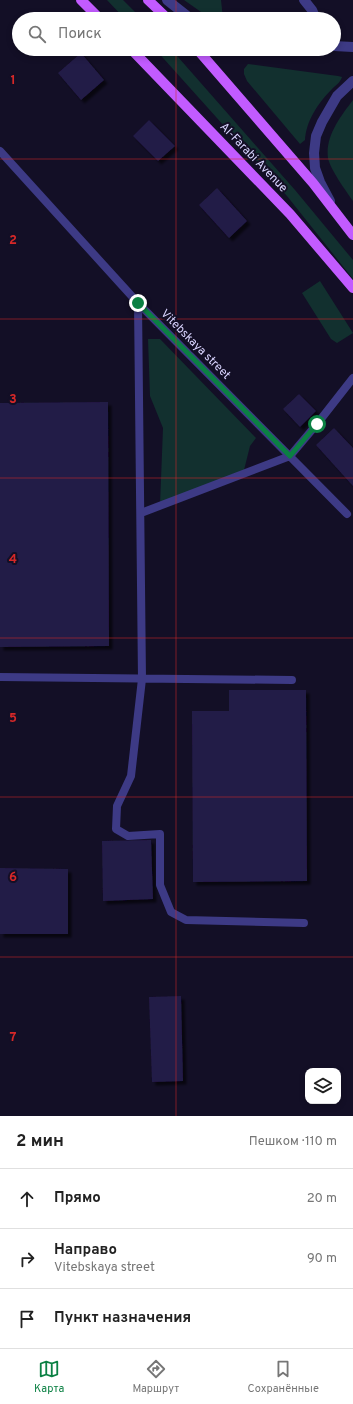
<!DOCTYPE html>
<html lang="ru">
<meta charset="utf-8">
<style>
body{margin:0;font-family:Overpass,sans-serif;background:#f2f2f2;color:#222}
.controls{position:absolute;right:12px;bottom:12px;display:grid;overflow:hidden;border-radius:8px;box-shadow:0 2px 6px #0003}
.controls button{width:36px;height:36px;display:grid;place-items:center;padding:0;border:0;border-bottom:1px solid #e0e0e0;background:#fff;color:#222;font:20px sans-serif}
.stop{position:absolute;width:12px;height:12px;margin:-9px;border:3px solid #0b8043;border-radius:50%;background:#fff}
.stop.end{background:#0b8043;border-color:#fff;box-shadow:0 1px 4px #0008}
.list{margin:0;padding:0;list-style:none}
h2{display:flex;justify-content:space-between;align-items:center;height:52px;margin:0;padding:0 16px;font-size:17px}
h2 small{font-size:13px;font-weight:400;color:#767676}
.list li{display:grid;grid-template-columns:26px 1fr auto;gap:12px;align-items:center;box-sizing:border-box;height:60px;padding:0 16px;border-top:1px solid #e0e0e0}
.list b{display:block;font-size:15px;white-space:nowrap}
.list p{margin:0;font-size:13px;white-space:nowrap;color:#767676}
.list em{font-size:13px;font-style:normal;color:#767676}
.icon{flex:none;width:22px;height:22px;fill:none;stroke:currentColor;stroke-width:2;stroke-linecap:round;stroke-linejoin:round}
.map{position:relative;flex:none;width:353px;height:1116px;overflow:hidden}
.search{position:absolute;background:#fff;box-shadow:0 2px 6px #0003;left:12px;right:12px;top:12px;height:44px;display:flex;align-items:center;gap:10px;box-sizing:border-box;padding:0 14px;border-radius:22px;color:#767676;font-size:15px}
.sheet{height:232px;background:#fff}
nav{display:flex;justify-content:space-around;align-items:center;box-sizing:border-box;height:56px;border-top:1px solid #e0e0e0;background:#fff;font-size:11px;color:#767676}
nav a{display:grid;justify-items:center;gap:2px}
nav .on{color:#0b8043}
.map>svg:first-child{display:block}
</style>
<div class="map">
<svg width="353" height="1116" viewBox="0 0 353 1116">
<defs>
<filter id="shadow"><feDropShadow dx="3.5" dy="3.5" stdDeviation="1" flood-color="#0009"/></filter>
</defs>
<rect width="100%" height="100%" fill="#130f26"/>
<!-- green -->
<path fill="#12302f" d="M107,0H123L142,19H125Z
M184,0H221L223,19H211Z
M155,49H171L295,190L353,260V279L287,196Z
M248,64L338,76L342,77C340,83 336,85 332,89C318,103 306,121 305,140L300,144L247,81L244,74V69Z
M353,100V201C346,191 330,169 328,158C325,136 341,116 353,100Z
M320,281L353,333L337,343L331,339L302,293Z
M148,339H160L256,438L250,446L243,474L160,505L163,428L150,396Z"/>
<!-- building -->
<path fill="#241b47" filter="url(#shadow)" d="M81,53L104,80L81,100L58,73Z
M149,120L175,146L158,161L133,136Z
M217,188L247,221L229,238L199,205Z
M299,394L316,411L300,427L283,409Z
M108,402L109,646L0,647V403Z
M334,428L353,448V486L316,445Z
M229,690H306L307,881L193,882L192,711H229Z
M151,840L153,899L103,901L102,841Z
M0,868L68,869V934H0Z
M181,996L183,1081L152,1082L149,997Z"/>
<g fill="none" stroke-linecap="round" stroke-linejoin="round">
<!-- service -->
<path stroke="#3d3a85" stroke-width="8" d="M0,151L138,303L347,514
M138,303L142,679L131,776L117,806L116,829L128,836L160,834V885L171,912L186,920L304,923
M141,513L290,456L317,424L353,378
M0,677L292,680"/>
<!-- minor -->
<path stroke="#3d3a85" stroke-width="10" d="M304,0L312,10L316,19"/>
<!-- tertiary -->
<path stroke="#3d3a85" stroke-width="10" d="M167,0L191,19
M334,46L353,47
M330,201L320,182L315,168L314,153L316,136L322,122L337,96L353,81"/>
<!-- primary -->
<path stroke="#c25bff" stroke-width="10" d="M81,0L100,19
M148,0L168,19
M131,49L290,214L353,288
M197,49L313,183L353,235"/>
</g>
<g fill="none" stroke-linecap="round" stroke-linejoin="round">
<!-- route -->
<path stroke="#0b8043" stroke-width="5" d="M138,303L290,456L317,424"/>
</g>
<!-- grid -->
<path fill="none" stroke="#d62828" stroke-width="1" stroke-opacity="0.55" d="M176,0V19M176,49V1116M0,159H353M0,319H353M0,478H353M0,638H353M0,797H353M0,957H353"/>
<g text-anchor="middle" stroke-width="4" stroke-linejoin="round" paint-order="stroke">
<!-- street labels -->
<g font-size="12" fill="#d9d4ff" stroke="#130f26">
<text transform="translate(254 157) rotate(46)" y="4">Al-Farabi Avenue</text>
<text transform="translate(196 344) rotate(45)" y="4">Vitebskaya street</text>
</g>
</g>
<g font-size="13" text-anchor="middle" font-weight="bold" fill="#d62828" stroke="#130f26" stroke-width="4" stroke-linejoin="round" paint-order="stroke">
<text x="13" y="84">1</text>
<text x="13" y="244">2</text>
<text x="13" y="403">3</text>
<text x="13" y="563">4</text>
<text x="13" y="722">5</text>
<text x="13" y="881">6</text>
<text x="13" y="1041">7</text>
</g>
</svg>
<div class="controls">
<button><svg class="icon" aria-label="layers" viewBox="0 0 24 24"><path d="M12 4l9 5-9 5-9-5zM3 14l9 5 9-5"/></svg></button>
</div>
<div class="stop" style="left:317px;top:424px"></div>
<div class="stop end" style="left:138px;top:303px"></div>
<div class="search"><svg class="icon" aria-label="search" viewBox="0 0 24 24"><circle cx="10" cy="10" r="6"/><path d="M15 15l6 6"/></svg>Поиск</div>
</div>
<section class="sheet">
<h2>2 мин<small>Пешком · 110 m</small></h2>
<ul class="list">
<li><svg class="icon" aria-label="ahead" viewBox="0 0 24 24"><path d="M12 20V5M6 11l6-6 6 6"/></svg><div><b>Прямо</b></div><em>20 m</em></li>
<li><svg class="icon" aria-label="right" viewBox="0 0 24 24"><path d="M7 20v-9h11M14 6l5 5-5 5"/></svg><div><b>Направо</b><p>Vitebskaya street</p></div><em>90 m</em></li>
<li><svg class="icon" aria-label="arrive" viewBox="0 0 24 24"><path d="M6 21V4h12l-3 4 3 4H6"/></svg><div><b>Пункт назначения</b></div></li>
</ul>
</section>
<nav>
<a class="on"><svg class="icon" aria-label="map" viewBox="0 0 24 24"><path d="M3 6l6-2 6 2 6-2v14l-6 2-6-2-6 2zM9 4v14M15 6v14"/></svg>Карта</a>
<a><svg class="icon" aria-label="directions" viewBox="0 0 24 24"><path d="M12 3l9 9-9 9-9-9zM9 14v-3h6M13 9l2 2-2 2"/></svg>Маршрут</a>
<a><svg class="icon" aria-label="saved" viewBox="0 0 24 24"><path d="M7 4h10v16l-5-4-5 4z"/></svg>Сохранённые</a>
</nav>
